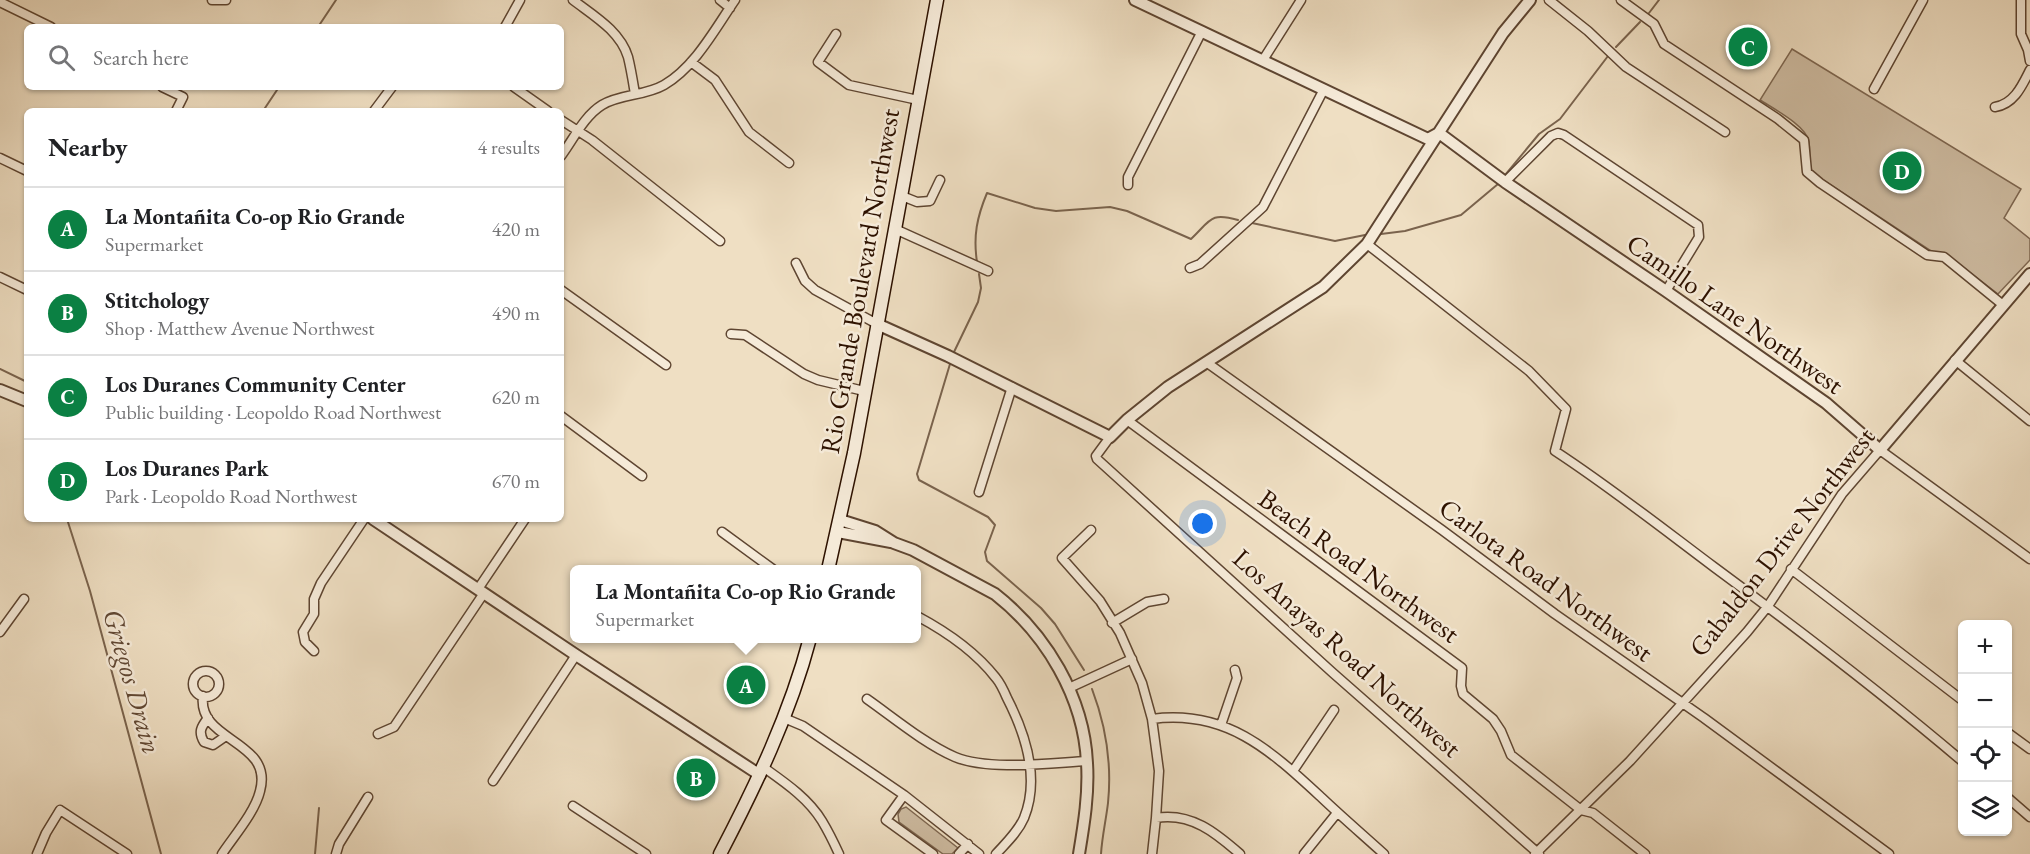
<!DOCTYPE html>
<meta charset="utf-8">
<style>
body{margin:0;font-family:"EB Garamond",serif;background:#f6f6f6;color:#202124}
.controls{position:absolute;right:18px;bottom:18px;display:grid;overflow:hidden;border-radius:9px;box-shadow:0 2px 4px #0004}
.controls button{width:54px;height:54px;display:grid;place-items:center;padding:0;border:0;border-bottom:2px solid #e0e0e0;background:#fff;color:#202124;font:30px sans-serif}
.you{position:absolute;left:1203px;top:524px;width:21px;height:21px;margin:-15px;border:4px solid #fff;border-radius:50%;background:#1a73e8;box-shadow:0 0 0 9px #1a73e833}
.badge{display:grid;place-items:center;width:39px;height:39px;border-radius:50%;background:#0b8043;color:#fff;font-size:20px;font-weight:700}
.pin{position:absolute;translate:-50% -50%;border:3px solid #fff;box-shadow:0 2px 6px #0006}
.popup{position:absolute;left:570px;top:565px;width:351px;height:78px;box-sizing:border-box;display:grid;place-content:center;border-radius:9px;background:#fff;filter:drop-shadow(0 2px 4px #0005);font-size:20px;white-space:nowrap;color:#757577}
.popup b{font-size:22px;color:#202124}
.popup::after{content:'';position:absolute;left:50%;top:100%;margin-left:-12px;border:12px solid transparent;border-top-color:#fff}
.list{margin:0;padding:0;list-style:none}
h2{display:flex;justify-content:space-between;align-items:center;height:78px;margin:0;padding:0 24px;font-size:26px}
h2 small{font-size:20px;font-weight:400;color:#757577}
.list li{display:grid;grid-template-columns:39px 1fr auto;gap:18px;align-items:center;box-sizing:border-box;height:84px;padding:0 24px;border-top:2px solid #e0e0e0}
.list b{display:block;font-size:22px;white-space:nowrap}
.list p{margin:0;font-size:20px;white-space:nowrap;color:#757577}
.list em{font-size:20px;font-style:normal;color:#757577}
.icon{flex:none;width:33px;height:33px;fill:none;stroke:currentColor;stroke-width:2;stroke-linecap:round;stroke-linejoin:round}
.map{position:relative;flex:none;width:2030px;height:854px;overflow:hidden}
.search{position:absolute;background:#fff;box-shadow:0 2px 4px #0004;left:24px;top:24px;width:540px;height:66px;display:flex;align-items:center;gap:15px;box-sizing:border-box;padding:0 21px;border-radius:9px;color:#757577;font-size:22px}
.panel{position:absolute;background:#fff;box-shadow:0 2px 4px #0004;left:24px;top:108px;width:540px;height:414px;border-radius:9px}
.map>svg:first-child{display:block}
</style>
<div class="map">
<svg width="2030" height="854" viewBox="0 0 2030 854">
<rect width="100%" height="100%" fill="#efdfc3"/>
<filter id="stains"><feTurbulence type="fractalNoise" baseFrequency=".00333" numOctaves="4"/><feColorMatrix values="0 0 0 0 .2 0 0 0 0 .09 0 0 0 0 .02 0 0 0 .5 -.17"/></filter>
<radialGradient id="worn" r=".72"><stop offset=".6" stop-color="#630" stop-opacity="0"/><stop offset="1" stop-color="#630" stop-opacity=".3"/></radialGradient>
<!-- green -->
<path fill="#cebca2" stroke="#7e6751" stroke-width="1.5" d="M1792,49L2021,189L2004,218L2030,239V260L1998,294L1955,261L1934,253L1814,174C1807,164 1811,155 1809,142C1807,126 1774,109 1760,100Z
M906,807L958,848L952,854H943L899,822L898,814L901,809Z"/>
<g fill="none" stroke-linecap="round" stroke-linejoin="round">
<!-- stream -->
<path stroke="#7a634d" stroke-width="2" d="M1649,13L1659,0
M318,27L336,0
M1616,47L1640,22
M263,111L279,87
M1506,174L1539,134L1560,119L1608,56
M1252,223L1335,241L1365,235
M1381,234L1405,231L1461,215L1498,184
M977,262C973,236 977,217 987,193L1035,208L1056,211L1110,207L1127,211L1191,239C1211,220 1210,212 1238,220
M954,352L978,302L981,288L979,274
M950,364L917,474L919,480L988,517L995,525L985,552L987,561L1041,608L1055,624L1084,670
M0,369L27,382
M67,519L90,591L161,854
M1092,689C1106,726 1112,764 1108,803C1106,820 1102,837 1101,854
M315,854L319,808"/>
<defs>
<path id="minor" d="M212,0H226
M573,0C594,16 620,31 628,57C631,69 633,82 635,94
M720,0L730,8
M1549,0L1588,31L1626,67L1725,132
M1621,0L1654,24L1664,44L1778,119L1804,140L1807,172L1820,183L1927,255L1944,257L2003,305
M2021,0V34L2028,50L2030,61
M0,2L51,27
M505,27L520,0
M836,34L818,62L849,85L918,100
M1263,60L1301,0
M691,62L715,80L749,132L789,163
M162,87L183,97L176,111
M514,87L548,111
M1874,89L1923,0
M1995,107C2014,104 2022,86 2030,70
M374,111L392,87
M561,120L592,140L720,241
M561,156C573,140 584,116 602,105C620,94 645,96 664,85C695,67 715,29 735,0
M0,158L27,171
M1505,182L1551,136L1558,133L1564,135L1698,225L1699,237L1666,291
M1128,185V177L1202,31
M902,196L917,202L930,201L940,180
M895,229L988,271
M1367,244L1529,371L1566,409L1555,451C1610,487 1662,528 1714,567C1798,629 1882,693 1962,761
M796,263L805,281L815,290L877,324
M1190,268L1200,264L1263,207L1324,89
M0,277L27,290
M561,290L666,365
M731,334L745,335L804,374L818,380L864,391
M1955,360L2030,421
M1206,362L1442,530L1555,614L1704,718L1889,854
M561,416L642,476
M1127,420L1462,668L1461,686L1463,694L1493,719L1501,731L1511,755L1581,810L1593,813L1645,854
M1110,437L1096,456L1097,459L1333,673L1539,854
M979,492L1012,387
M1091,530L1062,558L1100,601L1120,633L1142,683L1152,719L1159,771L1156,818L1152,854
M722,532L774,570
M1791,569L1962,700
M478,589L525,519
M917,616C947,632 975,651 996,678C1001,684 1004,691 1007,698C1025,733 1040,779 1024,818C1018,832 1006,843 996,854
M1112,623L1147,602L1164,599
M0,632L24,599
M314,651L305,642L303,632L314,614V599L321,583L364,519
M193 684a13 13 0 1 1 26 0a13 13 0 1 1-26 0Z
M1069,688L1132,659
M203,696C197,742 274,740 260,791C255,812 234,836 222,854
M867,699C894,718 925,744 955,757C989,771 1050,763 1087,761
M208,718C201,727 198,732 204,742L213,745L226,736
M784,718L803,726L904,795L979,854
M1152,719C1227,709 1271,751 1322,798C1342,817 1363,835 1384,854
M1221,725L1237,678L1235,670
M2008,733L2030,749
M378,734L394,727L484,593
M763,767C784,782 808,798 822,821C828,831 834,843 839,854
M1293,771L1334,710
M493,781L576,655
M904,795L886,820L933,854
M2008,798L2030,817
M573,806L646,854
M1156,818C1191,812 1216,833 1240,854
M37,854L46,833L60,810L127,854
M336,854L339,844L368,797
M959,854L968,844
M1304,854L1337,813
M1535,854L1630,761L1747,632L1768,606L1842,494L1880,450L2030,559"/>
<path id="tertiary" d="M1135,0L1428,139L1439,133L1505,182L1666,291L1826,403L1880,450L2030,274
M877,324L948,356L1110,437L1127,420L1168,387L1323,287L1367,244L1503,33L1530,0
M0,390L27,401
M373,519L576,655L760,775
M840,520L875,531L894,543L913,550L995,594C1046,634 1084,697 1087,763C1089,793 1084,824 1079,854
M838,532L891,542"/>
<path id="secondary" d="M828,570L854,453L937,0
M720,854C756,785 790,714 810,638"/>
</defs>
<!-- minor casing -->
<use href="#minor" stroke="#5e4531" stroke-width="11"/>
<!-- tertiary casing -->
<use href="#tertiary" stroke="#5e4531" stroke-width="14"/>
<!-- secondary casing -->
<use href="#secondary" stroke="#2e1200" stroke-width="15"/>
<!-- minor -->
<use href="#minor" stroke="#f5ead8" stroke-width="8"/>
<!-- tertiary -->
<use href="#tertiary" stroke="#f5ead8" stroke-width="10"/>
<!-- secondary -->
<use href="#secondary" stroke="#f5ead8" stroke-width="12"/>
</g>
<g text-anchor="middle" stroke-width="5" stroke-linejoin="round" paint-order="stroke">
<!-- street labels -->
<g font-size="27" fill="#2e1200" stroke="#f5ead8">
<text transform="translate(860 281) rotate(-80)" y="9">Rio Grande Boulevard Northwest</text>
<text transform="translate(1735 314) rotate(35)" y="9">Camillo Lane Northwest</text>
<text transform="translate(1782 542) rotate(-52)" y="9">Gabaldon Drive Northwest</text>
<text transform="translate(1359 566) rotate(36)" y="9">Beach Road Northwest</text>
<text transform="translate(1546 580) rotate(36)" y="9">Carlota Road Northwest</text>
<text transform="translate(1347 653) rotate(42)" y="9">Los Anayas Road Northwest</text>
</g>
<!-- water labels -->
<g font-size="28" font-style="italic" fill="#614834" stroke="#f5ead8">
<text transform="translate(133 681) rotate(74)" y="10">Griegos Drain</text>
</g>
</g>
<rect width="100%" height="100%" filter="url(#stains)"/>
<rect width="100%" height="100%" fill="url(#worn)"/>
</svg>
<div class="controls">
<button>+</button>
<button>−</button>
<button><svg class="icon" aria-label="locate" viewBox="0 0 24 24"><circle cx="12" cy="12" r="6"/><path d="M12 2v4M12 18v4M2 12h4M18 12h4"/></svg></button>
<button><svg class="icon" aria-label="layers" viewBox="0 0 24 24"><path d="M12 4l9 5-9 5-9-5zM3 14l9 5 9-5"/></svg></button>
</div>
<div class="you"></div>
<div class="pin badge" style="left:746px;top:685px">A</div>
<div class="popup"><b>La Montañita Co-op Rio Grande</b>Supermarket</div>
<div class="pin badge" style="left:696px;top:778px">B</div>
<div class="pin badge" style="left:1748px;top:47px">C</div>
<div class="pin badge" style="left:1902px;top:171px">D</div>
<div class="search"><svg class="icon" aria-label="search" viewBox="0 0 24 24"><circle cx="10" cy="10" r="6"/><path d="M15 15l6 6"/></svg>Search here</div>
<section class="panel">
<h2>Nearby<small>4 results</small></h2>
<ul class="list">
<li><span class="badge">A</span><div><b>La Montañita Co-op Rio Grande</b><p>Supermarket</p></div><em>420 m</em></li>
<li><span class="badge">B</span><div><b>Stitchology</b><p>Shop · Matthew Avenue Northwest</p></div><em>490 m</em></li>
<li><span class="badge">C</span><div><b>Los Duranes Community Center</b><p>Public building · Leopoldo Road Northwest</p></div><em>620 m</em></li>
<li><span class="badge">D</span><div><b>Los Duranes Park</b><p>Park · Leopoldo Road Northwest</p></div><em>670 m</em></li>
</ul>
</section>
</div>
